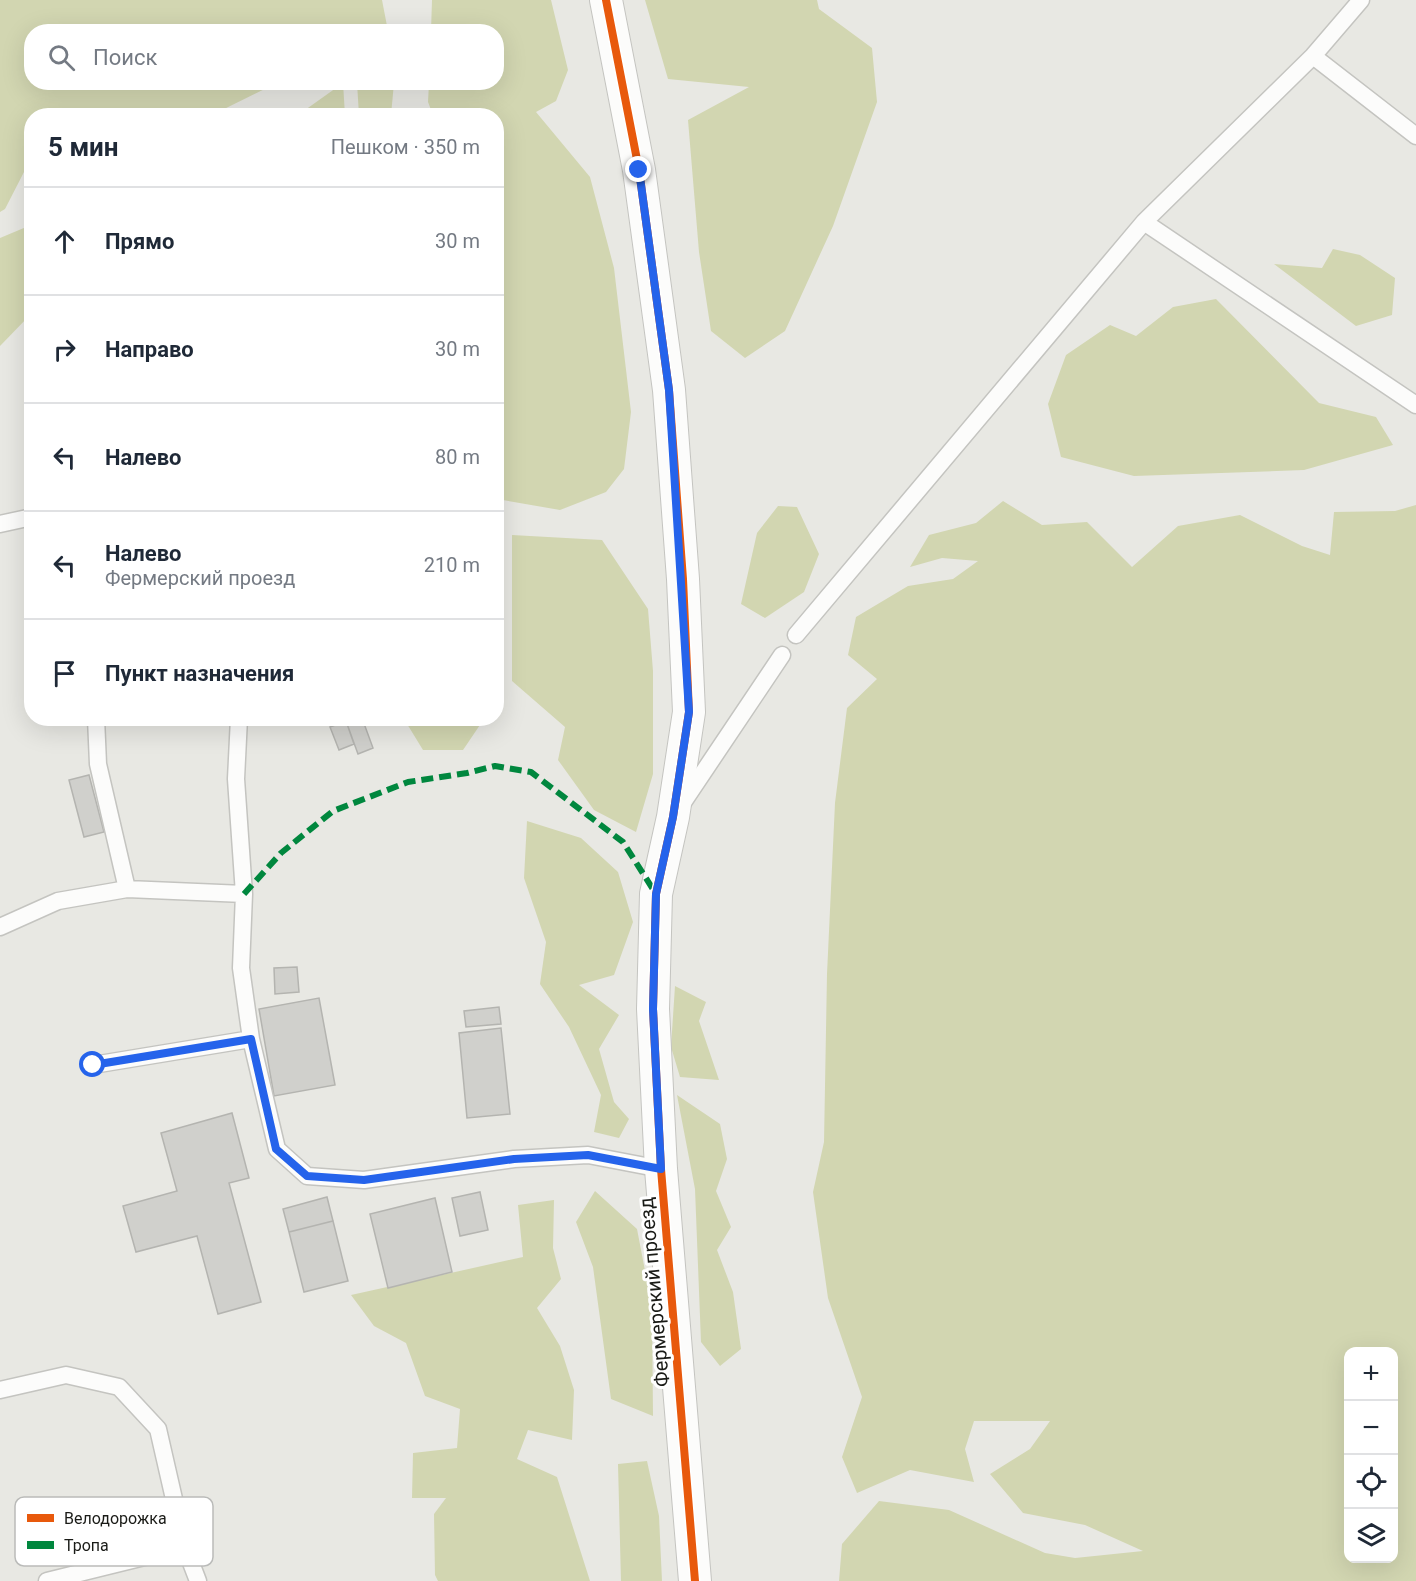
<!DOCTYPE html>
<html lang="ru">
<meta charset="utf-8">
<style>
body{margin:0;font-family:Roboto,sans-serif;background:#f2f2f3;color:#1f2937}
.controls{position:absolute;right:18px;bottom:18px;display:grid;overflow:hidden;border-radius:12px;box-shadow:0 6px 24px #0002}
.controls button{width:54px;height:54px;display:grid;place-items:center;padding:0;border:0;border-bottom:2px solid #e0e1e3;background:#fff;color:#1f2937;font:30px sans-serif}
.stop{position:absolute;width:18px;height:18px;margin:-14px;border:4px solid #2563eb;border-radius:50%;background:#fff}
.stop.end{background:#2563eb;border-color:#fff;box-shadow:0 2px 6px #0008}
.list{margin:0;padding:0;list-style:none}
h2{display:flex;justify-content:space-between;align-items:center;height:78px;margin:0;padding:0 24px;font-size:26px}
h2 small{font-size:20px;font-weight:400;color:#747a83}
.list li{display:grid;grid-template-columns:39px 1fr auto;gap:18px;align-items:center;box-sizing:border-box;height:108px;padding:0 24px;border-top:2px solid #e0e1e3}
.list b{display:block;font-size:22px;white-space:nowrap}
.list p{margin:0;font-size:20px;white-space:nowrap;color:#747a83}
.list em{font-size:20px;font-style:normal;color:#747a83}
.icon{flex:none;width:33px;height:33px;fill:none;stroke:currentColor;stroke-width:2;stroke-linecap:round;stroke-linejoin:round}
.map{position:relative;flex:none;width:1416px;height:1581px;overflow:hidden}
.search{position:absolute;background:#fff;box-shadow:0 6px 24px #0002;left:24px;top:24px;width:480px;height:66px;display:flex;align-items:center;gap:15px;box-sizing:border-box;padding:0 21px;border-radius:24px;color:#747a83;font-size:22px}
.panel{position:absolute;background:#fff;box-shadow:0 6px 24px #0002;left:24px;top:108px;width:480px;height:618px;border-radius:24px}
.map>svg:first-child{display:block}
</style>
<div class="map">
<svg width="1416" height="1581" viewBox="0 0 1416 1581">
<rect width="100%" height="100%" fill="#e8e8e3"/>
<!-- green -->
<path fill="#d2d6b1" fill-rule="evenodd" d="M0,0H382L388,31L32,32V82L277,83L212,115L32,116L31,170L24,172L5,209L0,212Z
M432,0H551L568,70L556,101L536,112L590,177L614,268L631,412L624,469L606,492L560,510L497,499L496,116L433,115L428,102L429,83L496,82V32L431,31Z
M645,0H817L819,9L872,48L877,102L833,226L785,331L745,358L711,331L699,252L688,120L749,87L668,79Z
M343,83L345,115H298Z
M357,83H394L391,115H359Z
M31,225V314L0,346V238Z
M1333,249L1360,255L1395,278L1392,315L1356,326L1274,264L1322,268Z
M1216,299L1319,403L1376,417L1393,445L1304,470L1134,476L1061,457L1048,404L1066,355L1110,325L1136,336L1173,307Z
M1003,501L1042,525L1087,522L1132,567L1178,526L1240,515L1302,546L1330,555L1334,512L1395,511L1416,505V1581H839L842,1544L879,1501L949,1510L1045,1553L1075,1558L1143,1551L1085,1525L1023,1513L990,1474L1030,1449L1050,1421H974L965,1449L974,1482L910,1470L857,1493L842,1457L862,1397L828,1298L813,1192L824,1142L827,974L835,803L847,708L877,679L848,655L856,617L908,586L953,579L978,561L942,558L910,567L929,535L976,523ZM1348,1352H1394V1558H1348Z
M778,506L797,507L819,554L804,592L765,618L741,604L757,533Z
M512,535L602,540L648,609L653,671V774L636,832L594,810L558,760L565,727L512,681Z
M404,719H484L463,750H423Z
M527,821L581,838L618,872L633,922L614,975L579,985L619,1015L599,1049L614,1102L629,1119L619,1138L594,1132L601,1095L569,1027L540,984L546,942L524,878Z
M675,986L706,1002L699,1021L719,1080L680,1077L671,1047Z
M677,1095L720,1124L727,1159L716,1191L731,1227L717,1250L733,1292L741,1349L720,1366L701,1342L695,1189Z
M595,1191L637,1229L652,1307L653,1416L611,1399L593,1267L576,1222Z
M554,1200L553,1248L561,1279L537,1308L560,1346L574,1390L572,1440L528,1430L517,1459L557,1477L590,1581H438L435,1575L434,1514L446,1498H412L413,1453L457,1448L460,1409L425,1396L406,1343L374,1326L351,1295L523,1257L518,1205Z
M647,1461L659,1516L662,1581H621L618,1464Z"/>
<!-- building -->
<path fill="#d0d0cc" stroke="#b4b4b0" stroke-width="1.5" d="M351,718H362L373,748L358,754L346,721Z
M346,721L354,744L339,750L330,727Z
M89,775L104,832L84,837L69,780Z
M297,967L299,992L275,994L274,968Z
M319,998L335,1085L274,1096L259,1009Z
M499,1007L501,1024L466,1027L464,1011Z
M501,1028L510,1114L467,1118L459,1033Z
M232,1113L249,1178L229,1183L261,1302L218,1314L197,1236L136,1252L123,1206L177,1191L161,1133Z
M480,1192L488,1230L460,1236L452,1198Z
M327,1197L333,1221L289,1232L283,1209Z
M435,1198L452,1272L388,1288L370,1214Z
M333,1221L348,1281L304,1292L289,1232Z"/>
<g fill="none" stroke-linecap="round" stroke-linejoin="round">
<defs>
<path id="service" d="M1313,56L1416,136
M1144,222L1416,405
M0,524L32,517
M796,635L1144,222L1313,56L1361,0
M96,718L98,764L127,889
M239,718L236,779L244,894L241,968L251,1039L277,1149L307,1176L364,1180L514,1159L588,1155L661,1169
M682,804L782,655
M0,927L58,901L127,889L244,894
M93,1065L251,1039
M0,1390L66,1375L119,1387L158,1429L185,1547L198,1581
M47,1581L185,1547"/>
<path id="minor" d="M606,0L639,170L669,390L683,579L689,712L673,817L656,894L653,1009L661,1169L695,1581"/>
</defs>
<!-- service casing -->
<use href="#service" stroke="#c4c4c0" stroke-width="19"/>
<!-- minor casing -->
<use href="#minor" stroke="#c4c4c0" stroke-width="34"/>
<!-- service -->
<use href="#service" stroke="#fcfcfb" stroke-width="16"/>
<!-- minor -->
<use href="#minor" stroke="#fcfcfb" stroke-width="32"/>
<!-- quiet -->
<path stroke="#00873e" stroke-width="6" stroke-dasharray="12 6" stroke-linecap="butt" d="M244,894L281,853L333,811L408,782L467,773L495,766L531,772L623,842L656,894"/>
<defs>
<path id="cycleway" d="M606,0L639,170L669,390L683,579L689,712L673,817L656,894L653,1009L661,1169L695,1581"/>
</defs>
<!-- cycleway casing -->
<use href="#cycleway" stroke="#fff" stroke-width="11"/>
<!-- cycleway -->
<use href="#cycleway" stroke="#e8590c" stroke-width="8"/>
</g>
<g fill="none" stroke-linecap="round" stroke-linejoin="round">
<!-- route -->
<path stroke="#2563eb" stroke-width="8" d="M93,1065L251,1039L276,1149L307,1176L364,1180L514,1159L588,1155L661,1169L653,1009L656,894L673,817L689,712L669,390L639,170"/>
</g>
<g text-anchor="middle" stroke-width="6" stroke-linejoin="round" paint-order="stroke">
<!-- street labels -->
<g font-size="20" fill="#1a1b17" stroke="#fff">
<text transform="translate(654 1292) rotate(-95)" y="7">Фермерский проезд</text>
</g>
</g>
<!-- legend -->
<rect x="15" y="1497" width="198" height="69" rx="9" fill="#fff" stroke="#babbb9" stroke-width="1.5"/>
<rect x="27" y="1514" width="27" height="8" fill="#e8590c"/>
<rect x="27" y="1541" width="27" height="8" fill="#00873e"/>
<g font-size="16" fill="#1a1b17">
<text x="64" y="1524">Велодорожка</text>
<text x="64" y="1551">Тропа</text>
</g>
</svg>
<div class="controls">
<button>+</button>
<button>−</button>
<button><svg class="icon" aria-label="locate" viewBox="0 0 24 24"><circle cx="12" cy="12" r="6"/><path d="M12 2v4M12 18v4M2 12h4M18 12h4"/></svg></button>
<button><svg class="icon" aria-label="layers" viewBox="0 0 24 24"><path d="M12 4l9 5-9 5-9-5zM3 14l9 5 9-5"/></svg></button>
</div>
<div class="stop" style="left:93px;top:1065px"></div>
<div class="stop end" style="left:639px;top:170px"></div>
<div class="search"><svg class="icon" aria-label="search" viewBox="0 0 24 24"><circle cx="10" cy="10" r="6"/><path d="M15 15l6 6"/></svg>Поиск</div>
<section class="panel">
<h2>5 мин<small>Пешком · 350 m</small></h2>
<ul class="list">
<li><svg class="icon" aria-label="ahead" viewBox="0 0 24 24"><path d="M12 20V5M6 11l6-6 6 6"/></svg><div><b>Прямо</b></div><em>30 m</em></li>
<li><svg class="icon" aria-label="right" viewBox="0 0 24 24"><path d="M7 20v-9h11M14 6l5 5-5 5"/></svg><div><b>Направо</b></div><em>30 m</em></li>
<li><svg class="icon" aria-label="left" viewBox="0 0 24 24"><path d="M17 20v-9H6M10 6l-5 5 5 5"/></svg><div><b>Налево</b></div><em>80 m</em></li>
<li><svg class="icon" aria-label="left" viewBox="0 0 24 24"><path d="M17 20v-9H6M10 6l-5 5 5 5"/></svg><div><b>Налево</b><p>Фермерский проезд</p></div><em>210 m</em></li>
<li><svg class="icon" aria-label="arrive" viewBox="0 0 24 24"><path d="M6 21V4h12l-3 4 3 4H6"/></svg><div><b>Пункт назначения</b></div></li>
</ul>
</section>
</div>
